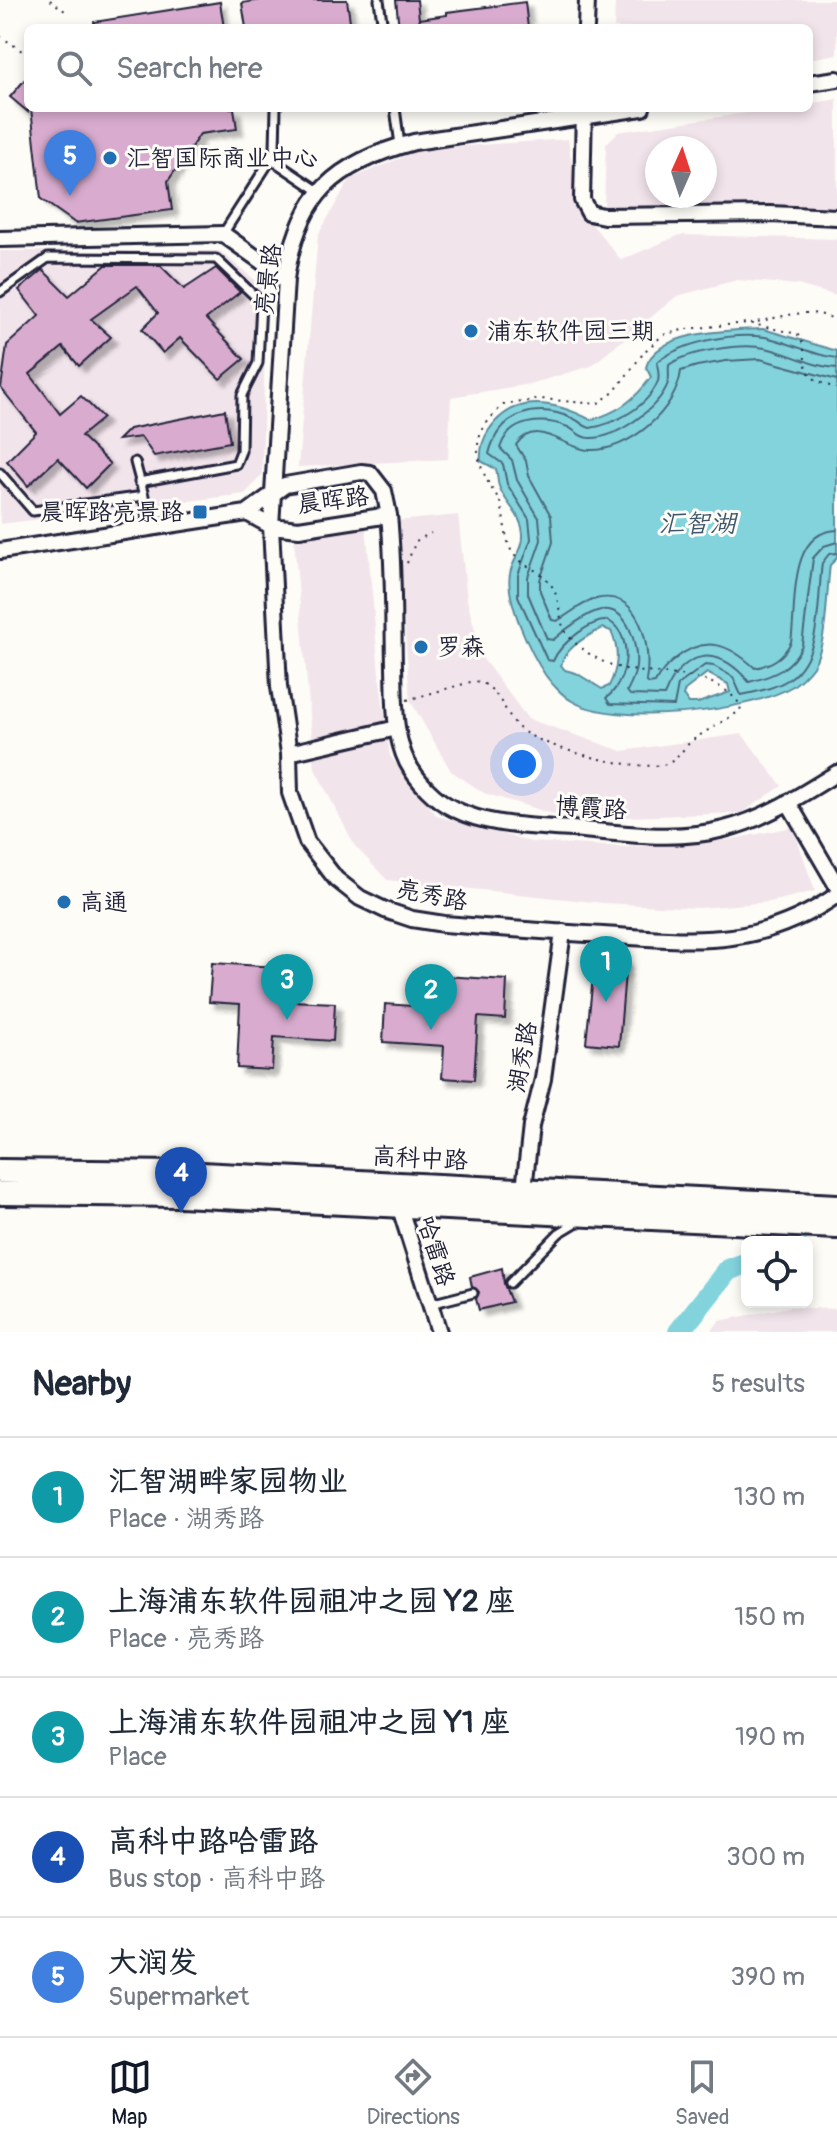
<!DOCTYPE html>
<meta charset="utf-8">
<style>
body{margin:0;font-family:Pangolin,"LXGW WenKai TC",sans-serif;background:#f6f6f7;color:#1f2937}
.controls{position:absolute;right:24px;bottom:24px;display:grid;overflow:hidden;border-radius:12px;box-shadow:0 4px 12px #0003}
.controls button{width:72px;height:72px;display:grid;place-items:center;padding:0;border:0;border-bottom:2px solid #e0e1e3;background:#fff;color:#1f2937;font:40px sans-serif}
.compass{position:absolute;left:645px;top:136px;width:72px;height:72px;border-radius:50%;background:#fff;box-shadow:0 4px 12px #0003;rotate:3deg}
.you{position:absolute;left:522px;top:764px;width:28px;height:28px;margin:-20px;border:6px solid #fff;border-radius:50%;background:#1a73e8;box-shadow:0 0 0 12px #1a73e833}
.badge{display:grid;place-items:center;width:52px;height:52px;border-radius:50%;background:#111827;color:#fff;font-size:26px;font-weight:700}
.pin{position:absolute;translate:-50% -66px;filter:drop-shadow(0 2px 4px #0008)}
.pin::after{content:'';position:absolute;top:42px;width:28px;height:24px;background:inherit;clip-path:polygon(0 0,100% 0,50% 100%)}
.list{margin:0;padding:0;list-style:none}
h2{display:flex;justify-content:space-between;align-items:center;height:104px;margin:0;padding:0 32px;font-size:34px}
h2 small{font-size:26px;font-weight:400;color:#747a83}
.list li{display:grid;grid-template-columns:52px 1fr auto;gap:24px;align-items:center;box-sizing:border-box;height:120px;padding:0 32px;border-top:2px solid #e0e1e3}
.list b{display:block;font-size:30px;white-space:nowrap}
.list p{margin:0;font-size:26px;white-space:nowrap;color:#747a83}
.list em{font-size:26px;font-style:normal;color:#747a83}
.icon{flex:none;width:44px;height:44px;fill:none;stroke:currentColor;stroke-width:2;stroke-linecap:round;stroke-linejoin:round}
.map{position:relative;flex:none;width:837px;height:1332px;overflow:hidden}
.search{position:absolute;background:#fff;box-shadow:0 4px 12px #0003;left:24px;right:24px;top:24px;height:88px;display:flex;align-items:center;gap:20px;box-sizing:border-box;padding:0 28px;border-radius:12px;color:#747a83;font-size:30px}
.sheet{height:704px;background:#fff}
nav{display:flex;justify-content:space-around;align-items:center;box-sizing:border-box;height:112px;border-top:2px solid #e0e1e3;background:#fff;font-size:22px;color:#747a83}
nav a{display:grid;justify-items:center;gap:4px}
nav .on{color:#111827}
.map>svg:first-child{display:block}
</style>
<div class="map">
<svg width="837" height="1332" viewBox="0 0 837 1332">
<defs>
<filter id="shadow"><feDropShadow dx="6" dy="6" stdDeviation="2" flood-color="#0004"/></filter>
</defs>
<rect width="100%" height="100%" fill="#fdfcf7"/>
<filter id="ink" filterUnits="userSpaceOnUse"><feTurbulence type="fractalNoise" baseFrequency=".0125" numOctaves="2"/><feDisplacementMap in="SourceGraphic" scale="16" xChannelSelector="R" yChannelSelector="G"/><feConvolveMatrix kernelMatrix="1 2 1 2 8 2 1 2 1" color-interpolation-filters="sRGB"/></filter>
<g filter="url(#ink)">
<!-- built -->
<path fill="#f2e4eb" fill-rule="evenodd" d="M615,0H837V54L809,59V28H614Z
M837,99V208L604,207L606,144L618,132L779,108H809V104ZM657,148H705V196H657Z
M568,139L578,207L621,260L680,235L837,239V296L798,285L737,280L677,296L591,366L530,384L451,397L448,459L298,467L318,235L350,179L422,149Z
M0,251H220L266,289L262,475L245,494L0,524Z
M458,515L467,600L483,659L528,719L622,751L742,734L782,786L742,813L569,819L484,793L451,771L410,700L397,521Z
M366,526L379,673L390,756L437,816L531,842L627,847L727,840L793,827L815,891L770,902L699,908L603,903L387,880L355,846L315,769L294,541Z
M789,1307L837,1309V1332H711L719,1321Z"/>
<!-- water -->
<path fill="#83d3dd" stroke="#5c8c9c" stroke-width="2" fill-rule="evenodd" d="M763,329L837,351V558L830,565C826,593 828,642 813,666C808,673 798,683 791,687C749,712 615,727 572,701C563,696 551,683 546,676C531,654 505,600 510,574C512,560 524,550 523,534C522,514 505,504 499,486C497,481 498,475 496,469L481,461C480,450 483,439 489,430C514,392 557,402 591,420C618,412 634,401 651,377L646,367C657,330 732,330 763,329ZM603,628L611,631C620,651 618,668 609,686L602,689L576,673L565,670L561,665C565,648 588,635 603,628ZM707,673L728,684L730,692L698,703H689L683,696L685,690Z"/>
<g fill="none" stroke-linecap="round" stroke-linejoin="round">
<!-- shore -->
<path stroke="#49697c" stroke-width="2" d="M837,358C812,355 789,342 765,337C732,332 683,342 657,362C657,367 660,375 658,381C648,407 615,424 590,428C582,426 580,421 574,419C537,402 499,412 489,454L503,464L507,484L529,519L531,539L518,575V596L547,660L553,661C560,644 591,619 609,621C635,637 628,682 606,698L610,704L674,706L678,685L705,665L714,666L733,677L741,695C756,692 776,688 789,679C823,655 817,600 822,563L829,554L837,553
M837,368C813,367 789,353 765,348C741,343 688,351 669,365C668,371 670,378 668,383C659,408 616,439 590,438C580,438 576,431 568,427C543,417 509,419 500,448L512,460L517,480L539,518L541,540L528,577V594L547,639L553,640C563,631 588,612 601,610C629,606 638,646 636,667C635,676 631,683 627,691L630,695L664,696C683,650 716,643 749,682C773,676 792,669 802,645L813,558L824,546L837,542
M837,380L760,359L726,361L697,366L681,371C677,409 629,452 589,450C566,449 536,416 516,445L526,461L529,476L551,516L553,542L540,580V591L552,620L557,621C570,614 581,603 596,599C641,588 652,649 646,681L649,684L655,683C660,673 666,666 675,659C705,634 729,644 755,668C772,664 783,658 791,642C797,606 787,532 837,530"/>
<!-- river -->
<path stroke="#83d3dd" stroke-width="22" d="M788,1242L817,1216
M679,1332L728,1270L747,1263"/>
</g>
<!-- building -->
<path fill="#d9accf" stroke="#22223b" stroke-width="2" filter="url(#shadow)" d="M261,0H347L351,28H246L242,3Z
M396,0H417L419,19L447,15V12L525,2L528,28H399Z
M220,2L224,28H94V22Z
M28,76V112L10,97Z
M31,108H234L237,129L200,134L168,181L172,210L75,223L41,199Z
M106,265H160L184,289L216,268L240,292L206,319L244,359L220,379L180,338L163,353L142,329L158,313L137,286L91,319L111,337L79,366L63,347L30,374L60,414L81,396L103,418L81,436L110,464L86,488L58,458L28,486L7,461L36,432L1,388L7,345L39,316L19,290L43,270L69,296Z
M225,410L230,442L154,456L141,437L118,440L129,429Z
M595,958L626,960L619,1046L586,1043Z
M212,963L293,968L291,1001L335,1003L333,1041L274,1037L272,1070L237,1068L240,1004L209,1002Z
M428,975L507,980L505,1019L478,1017L474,1080L442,1078L444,1046L383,1042L385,1004L426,1007Z
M502,1268L504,1284L511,1302L479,1310L476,1299L479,1292L472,1287L470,1277Z"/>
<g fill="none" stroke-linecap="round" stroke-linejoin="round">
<defs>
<path id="lane" d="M379,0L383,28
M395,108L400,145
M271,159L320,192
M223,234L271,159L275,148L276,108
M0,292L48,258L216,259L261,302L258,363L242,395L241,451L236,464L139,482
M0,473L33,511L144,496L135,462
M144,496L148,528
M510,1283L559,1233L579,1221
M430,1304L473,1293"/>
<path id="street" d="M586,28L587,0
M809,83L837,79
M584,108L582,200L589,213L604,216L770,214L837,217
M642,108L414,142C335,163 298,195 286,279L271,526L279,687L289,753L290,793L307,842L336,879L360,898L385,910L412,919L444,924C497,928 550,932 603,935C693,941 758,950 837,895
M0,239L223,234L286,279
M247,513L271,526L299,529L389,515
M0,551L247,513L285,485L361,472L370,473L384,491L389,515C394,565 393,616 394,667C395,698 393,733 407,762C417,781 435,800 454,809C490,827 533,826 572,829C622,833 675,842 724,829C765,819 801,795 837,773
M289,753L397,728
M788,802L837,886
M524,1189L531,1126L543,1079L563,932
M397,1199L439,1332"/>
<path id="primary" d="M0,1171L181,1173L837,1206
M0,1193L180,1195L837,1227"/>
</defs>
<!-- lane casing -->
<use href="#lane" stroke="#22223b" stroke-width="13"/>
<!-- street casing -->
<use href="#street" stroke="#22223b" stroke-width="20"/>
<!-- primary casing -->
<use href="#primary" stroke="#22223b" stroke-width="28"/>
<!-- path -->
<path stroke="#22223b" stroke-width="2" stroke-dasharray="2 6" stroke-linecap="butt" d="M50,0L69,14
M0,36L28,55
M750,323C779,319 809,304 837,321
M407,563L416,541L431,533
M407,700L474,681C497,683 504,713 519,728C539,747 639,773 666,764C679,760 682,748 693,740C707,730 724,721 740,711L741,706C709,660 644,684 600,660C586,653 565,638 562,623C559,611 559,599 553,588C544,571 528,569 516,557C505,547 505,520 501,505C499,497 493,492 489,484C471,449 474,433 503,405L541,399L597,404L614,392L645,351L663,335L686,329L748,323L797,334C814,353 790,377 837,388"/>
<!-- lane -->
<use href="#lane" stroke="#fdfcf7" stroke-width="7"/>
<!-- street -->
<use href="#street" stroke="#fdfcf7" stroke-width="14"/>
<!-- primary -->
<use href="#primary" stroke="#fdfcf7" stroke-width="22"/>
</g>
</g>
<!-- markers -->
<g fill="#1f6fb2" stroke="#fdfcf7" stroke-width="3">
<circle cx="110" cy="158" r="8"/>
<circle cx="471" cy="331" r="8"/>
<rect x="192" y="504" width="16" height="16" rx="4"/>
<circle cx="421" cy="647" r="8"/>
<circle cx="64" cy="902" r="8"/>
</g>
<g text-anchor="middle" stroke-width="6" stroke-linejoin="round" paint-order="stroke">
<!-- poi labels -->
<g font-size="24" fill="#22223b" stroke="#fdfcf7" text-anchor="start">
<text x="126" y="166">汇智国际商业中心</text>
<text x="487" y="339">浦东软件园三期</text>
<text x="184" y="520" text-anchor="end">晨晖路亮景路</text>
<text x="437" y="655">罗森</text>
<text x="80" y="910">高通</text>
</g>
<!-- street labels -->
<g font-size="24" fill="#22223b" stroke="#fdfcf7">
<text transform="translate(268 279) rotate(-83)" y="8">亮景路</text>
<text transform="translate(333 500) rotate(-7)" y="8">晨晖路</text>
<text transform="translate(591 808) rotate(4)" y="8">博霞路</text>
<text transform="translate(432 895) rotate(11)" y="8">亮秀路</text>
<text transform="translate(522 1057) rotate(-80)" y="8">湖秀路</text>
<text transform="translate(420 1158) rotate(3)" y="8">高科中路</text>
<text transform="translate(436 1251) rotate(72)" y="8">哈雷路</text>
</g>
<!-- water labels -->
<g font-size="26" font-style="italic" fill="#3f576c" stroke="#fdfcf7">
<text x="697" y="532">汇智湖</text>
</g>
</g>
</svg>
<div class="controls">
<button><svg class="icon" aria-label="locate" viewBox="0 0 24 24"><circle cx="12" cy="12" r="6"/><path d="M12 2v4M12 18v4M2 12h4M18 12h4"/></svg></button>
</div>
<svg class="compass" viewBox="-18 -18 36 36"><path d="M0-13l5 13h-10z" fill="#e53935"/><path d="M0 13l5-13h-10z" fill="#747a83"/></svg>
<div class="you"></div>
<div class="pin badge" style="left:606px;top:1002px;background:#0f9aa8">1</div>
<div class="pin badge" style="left:431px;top:1030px;background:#0f9aa8">2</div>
<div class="pin badge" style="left:287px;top:1020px;background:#0f9aa8">3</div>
<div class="pin badge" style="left:181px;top:1213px;background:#1a4fb4">4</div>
<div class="pin badge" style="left:70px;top:196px;background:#3f7fe0">5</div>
<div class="search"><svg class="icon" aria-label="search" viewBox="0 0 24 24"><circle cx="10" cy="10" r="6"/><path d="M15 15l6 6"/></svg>Search here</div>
</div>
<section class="sheet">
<h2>Nearby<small>5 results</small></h2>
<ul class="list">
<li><span class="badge" style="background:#0f9aa8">1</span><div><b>汇智湖畔家园物业</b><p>Place · 湖秀路</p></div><em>130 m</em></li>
<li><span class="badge" style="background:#0f9aa8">2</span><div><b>上海浦东软件园祖冲之园 Y2 座</b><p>Place · 亮秀路</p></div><em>150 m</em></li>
<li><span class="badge" style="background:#0f9aa8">3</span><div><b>上海浦东软件园祖冲之园 Y1 座</b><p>Place</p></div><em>190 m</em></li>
<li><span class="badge" style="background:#1a4fb4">4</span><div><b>高科中路哈雷路</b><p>Bus stop · 高科中路</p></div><em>300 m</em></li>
<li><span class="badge" style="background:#3f7fe0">5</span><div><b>大润发</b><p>Supermarket</p></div><em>390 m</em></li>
</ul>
</section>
<nav>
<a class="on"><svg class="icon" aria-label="map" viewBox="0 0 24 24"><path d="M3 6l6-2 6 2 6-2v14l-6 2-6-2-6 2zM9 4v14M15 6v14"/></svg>Map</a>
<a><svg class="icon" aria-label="directions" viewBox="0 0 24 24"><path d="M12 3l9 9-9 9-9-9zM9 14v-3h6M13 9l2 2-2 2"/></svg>Directions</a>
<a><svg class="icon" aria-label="saved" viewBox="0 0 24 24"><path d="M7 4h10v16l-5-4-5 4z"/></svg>Saved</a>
</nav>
